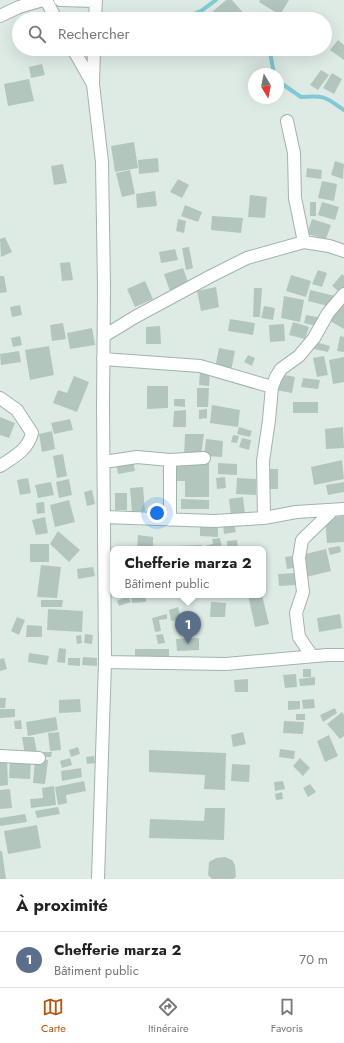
<!DOCTYPE html>
<html lang="fr">
<meta charset="utf-8">
<style>
body{margin:0;font-family:Jost,sans-serif;background:#f2f2f2;color:#222}
.compass{position:absolute;left:248px;top:68px;width:36px;height:36px;border-radius:50%;background:#fff;box-shadow:0 4px 16px #0002;rotate:170deg}
.you{position:absolute;left:157px;top:513px;width:14px;height:14px;margin:-10px;border:3px solid #fff;border-radius:50%;background:#1a73e8;box-shadow:0 0 0 6px #1a73e833}
.badge{display:grid;place-items:center;width:26px;height:26px;border-radius:50%;background:#b45309;color:#fff;font-size:13px;font-weight:700}
.pin{position:absolute;translate:-50% -33px;filter:drop-shadow(0 1px 2px #0008)}
.pin::after{content:'';position:absolute;top:21px;width:14px;height:12px;background:inherit;clip-path:polygon(0 0,100% 0,50% 100%)}
.popup{position:absolute;left:110px;top:546px;width:156px;height:52px;box-sizing:border-box;display:grid;place-content:center;border-radius:8px;background:#fff;filter:drop-shadow(0 1px 3px #0005);font-size:13px;white-space:nowrap;color:#767676}
.popup b{font-size:15px;color:#222}
.popup::after{content:'';position:absolute;left:50%;top:100%;margin-left:-8px;border:8px solid transparent;border-top-color:#fff}
.list{margin:0;padding:0;list-style:none}
h2{display:flex;justify-content:space-between;align-items:center;height:52px;margin:0;padding:0 16px;font-size:17px}
h2 small{font-size:13px;font-weight:400;color:#767676}
.list li{display:grid;grid-template-columns:26px 1fr auto;gap:12px;align-items:center;box-sizing:border-box;height:56px;padding:0 16px;border-top:1px solid #e0e0e0}
.list b{display:block;font-size:15px;white-space:nowrap}
.list p{margin:0;font-size:13px;white-space:nowrap;color:#767676}
.list em{font-size:13px;font-style:normal;color:#767676}
.icon{flex:none;width:22px;height:22px;fill:none;stroke:currentColor;stroke-width:2;stroke-linecap:round;stroke-linejoin:round}
.map{position:relative;flex:none;width:344px;height:879px;overflow:hidden}
.search{position:absolute;background:#fff;box-shadow:0 4px 16px #0002;left:12px;right:12px;top:12px;height:44px;display:flex;align-items:center;gap:10px;box-sizing:border-box;padding:0 14px;border-radius:22px;color:#767676;font-size:15px}
.sheet{height:108px;background:#fff}
nav{display:flex;justify-content:space-around;align-items:center;box-sizing:border-box;height:56px;border-top:1px solid #e0e0e0;background:#fff;font-size:11px;color:#767676}
nav a{display:grid;justify-items:center;gap:2px}
nav .on{color:#b45309}
.map>svg:first-child{display:block}
</style>
<div class="map">
<svg width="344" height="879" viewBox="0 0 344 879">
<rect width="100%" height="100%" fill="#deebe5"/>
<g fill="none" stroke-linecap="round" stroke-linejoin="round">
<!-- stream -->
<path stroke="#81cad5" stroke-width="4" d="M190,19L191,16L193,14L201,11L216,0
M267,49L270,52L274,74
M278,81L301,97C325,95 325,97 344,110"/>
</g>
<!-- building -->
<path fill="#b3c6be" d="M226,0H232L247,17L245,19H216L211,13Z
M260,0H289L280,15L259,2Z
M338,40L344,45V60L330,50Z
M42,64L45,75L31,78L29,67Z
M321,70L329,75L318,90L310,85Z
M332,73L342,79L334,94L323,88Z
M29,79L34,101L8,106L4,84Z
M134,142L138,168L115,172L111,146Z
M158,158L159,172L139,174L138,160Z
M335,161L344,164L343,179L331,175Z
M63,164L67,183L54,185L51,166Z
M307,168L322,170L321,179L306,177Z
M130,170L135,194L122,197L116,173Z
M178,179L189,185L182,198L170,192Z
M322,181L337,184L334,201L318,198Z
M155,191L157,206L137,208L136,194Z
M250,195L267,197L265,218L248,217Z
M310,202H316V216H310Z
M322,202L339,207L335,220L318,215Z
M185,205L202,212L198,222L181,216Z
M212,216L243,218L241,233L211,230Z
M178,219L186,221L184,233L176,231Z
M312,219L331,225L326,239L307,234Z
M5,237L12,252L1,257L0,239Z
M189,247L193,268L186,270L182,248Z
M175,249L178,260L161,263L159,252Z
M70,262L73,280L62,281L60,263Z
M183,268L189,285L170,291L164,274Z
M318,270L327,273L322,287L312,284Z
M342,274L344,276V289L341,293L332,286Z
M291,275L311,281L306,297L286,291Z
M0,276H4L7,292L0,293Z
M145,281L153,299L135,307L127,289Z
M216,287L219,307L201,311L197,291Z
M254,288H262L260,317H253Z
M310,290L335,296L332,307L308,301Z
M284,296L304,300L300,322L281,318Z
M340,303L344,304V329L330,321Z
M20,305L22,315L12,317L10,307Z
M264,306L275,308L273,320L261,318Z
M306,315L322,318L320,327L304,323Z
M230,319L255,323L253,335L228,331Z
M293,322L309,327L305,339L289,335Z
M63,323L66,339L52,341L50,325Z
M284,324L285,341L270,342L269,325Z
M160,326L161,344H146V327Z
M92,328L95,345L70,349L67,333Z
M20,336L22,345L13,347L11,338Z
M340,336L344,337V352L337,351Z
M315,342L330,346L328,352L314,349Z
M49,346L54,375L30,380L25,350Z
M219,348L235,351L231,371L215,368Z
M19,351L21,362L1,365L0,354Z
M248,355L255,358L252,366L244,362Z
M324,356L328,375L317,377L313,358Z
M344,357V382L333,384L329,360Z
M200,371L210,372L209,386L199,385Z
M280,374L295,377L292,393L276,390Z
M74,376L89,382L77,412L53,403L58,390L67,393Z
M303,378L320,380L318,389L301,387Z
M147,386H168V408L147,409Z
M197,388H209L208,407H197Z
M174,399H185V407L174,406Z
M293,402H318V413H293Z
M212,405L240,410L238,427L210,423Z
M207,409V418L199,419V410Z
M186,410V427H173L174,411Z
M0,417L15,423L9,438L0,435Z
M70,419L73,430L54,434L51,423Z
M239,427L252,431L250,437L237,434Z
M343,427L344,448L326,449L325,429Z
M52,431L55,449L42,452L39,434Z
M185,434H204L201,455L184,456Z
M233,435L239,436L237,443L231,442Z
M242,438L251,440L249,450L239,447Z
M206,439L223,441L222,457L204,456Z
M63,454L67,476L57,478L53,456Z
M133,460L135,471L118,474L116,463Z
M342,460L344,479L314,485L311,467Z
M177,462H209V497H185V481H177Z
M218,463L237,464V475L218,474Z
M266,469H278V489H267Z
M225,477L226,488L217,489L216,478Z
M28,478L31,493L20,495L17,480Z
M237,478L256,479V495L236,494Z
M69,479L72,495L59,498L56,482Z
M51,482L54,495L38,498L35,485Z
M344,482V492L328,495L326,485Z
M143,487L145,511L132,512L130,488Z
M92,490L95,504L87,506L84,492Z
M115,493H127V510H115Z
M243,497L245,514L231,516L229,499Z
M181,499L209,500V509H181Z
M69,500L75,522L55,527L50,505Z
M44,502L45,513L37,514L36,503Z
M344,516V542L327,543L325,518Z
M45,517L48,533L36,535L32,520Z
M234,523L236,532L224,534L223,525Z
M200,527L218,528V537L200,536Z
M58,531L80,550L69,562L50,544Z
M138,535L153,537V549H137Z
M220,538L222,549H205V546L213,544L212,539Z
M237,540L238,549H227V541Z
M30,544H49V562H30Z
M202,545V549H177V546Z
M340,546L341,552L330,555L328,548Z
M326,549L331,571L306,577L301,555Z
M292,556L294,568L287,569L285,557Z
M41,565L61,567L57,598L37,597Z
M93,567L95,576L78,579L77,569Z
M295,573L296,585L279,586L278,574Z
M131,595H145L146,602L132,603Z
M248,595H262L269,624L255,627Z
M128,596L131,602L119,606L117,601Z
M41,600H63L62,607H41Z
M211,602L226,603L225,617H210Z
M178,607L181,619L171,621L169,610Z
M48,609L83,611L82,632L47,630Z
M167,614V619L159,620L161,631L155,632L152,618Z
M340,614L342,628L319,632L317,618Z
M17,617L25,620L19,635L11,631Z
M27,625L42,626V637H26Z
M85,634L93,635L92,644L84,643Z
M163,634L165,643L158,644L156,635Z
M81,635L82,643L77,644L76,636Z
M199,638V650L177,651L176,639Z
M59,648L66,649L65,663L57,662Z
M135,649H169V659L135,660Z
M29,653L49,656L47,665L28,662Z
M83,657L97,658V666L82,665Z
M4,658L7,669L0,671V659Z
M68,658H80V666L68,665Z
M303,669H311V677H303Z
M296,674L297,687L285,688L283,675Z
M315,677V685L300,686L299,679Z
M248,679V692H235L234,680Z
M0,698H6L5,708H0Z
M80,699L81,712L59,713V700Z
M314,699L315,708L303,709L302,700Z
M288,701H300V709L288,710Z
M335,708L337,713L323,722L320,715Z
M0,709H15V717L0,718Z
M342,712L344,715V736L340,739L327,724Z
M296,714H305V720H296Z
M56,717L58,730L28,736L26,722Z
M21,720L22,729H15L14,721Z
M284,721L304,722L303,734L283,733Z
M59,732L61,750L50,751L48,733Z
M243,732L246,744L233,747L231,735Z
M329,735L338,756L325,762L317,741Z
M22,737H34L37,753L25,755Z
M78,747L80,754L71,757L69,750Z
M280,749L295,751L294,759L279,757Z
M149,750L226,753L225,790L204,789L205,775L149,772Z
M39,752H52L51,757H39Z
M94,756L95,763L87,764L86,757Z
M0,758H7L8,785L0,786Z
M70,758L72,765L62,768L60,761Z
M300,758L310,768L303,776L293,766Z
M35,759L48,760L45,784L33,783Z
M10,760L31,762L30,779L9,778Z
M232,764L250,765L249,782L231,781Z
M81,768L82,777L62,781L61,771Z
M84,781L86,791L66,795L67,803L58,805L55,787Z
M283,781L285,789L275,791L274,782Z
M310,784L316,792L308,797L303,788Z
M54,786L56,805L31,808L30,799L43,798L42,788Z
M10,789L12,808L0,809V790Z
M282,792L283,799L276,800L275,794Z
M58,807L60,814L37,818L35,811Z
M205,808H225L224,840L149,838L150,819L204,821Z
M25,814L27,822L0,826V818Z
M37,825L41,848L8,854L4,831Z
M0,851H2L6,879H0Z
M225,857L232,860L235,865L236,877L233,879H212L208,875L209,862L216,858Z"/>
<g fill="none" stroke-linecap="round" stroke-linejoin="round">
<defs>
<path id="minor" d="M46,0L56,19
M60,0L95,1
M0,16L19,7L43,0
M95,19L96,0
M73,49L93,84
M94,49L93,84L102,162L104,287L103,406L105,662L98,879
M287,121L294,153L295,198L304,242
M344,294L328,313L314,338L299,356L281,369L276,377L272,387L269,420L263,461L264,518L296,512L344,509
M104,336L135,317L211,276L247,258L304,242L329,246L344,251
M103,359L200,366L272,387
M0,398L17,410L32,433C28,450 14,457 0,466
M104,462L137,457L170,460L204,458
M104,517L214,521L264,518
M170,520V460
M312,656L299,637L296,613L303,592L299,558L302,540L333,510
M105,662L226,664L327,655H344
M0,756L39,758"/>
</defs>
<!-- minor casing -->
<use href="#minor" stroke="#a1b3ac" stroke-width="14"/>
<!-- minor -->
<use href="#minor" stroke="#fff" stroke-width="12"/>
</g>
</svg>
<svg class="compass" viewBox="-18 -18 36 36"><path d="M0-13l5 13h-10z" fill="#e53935"/><path d="M0 13l5-13h-10z" fill="#767676"/></svg>
<div class="you"></div>
<div class="pin badge" style="left:188px;top:644px;background:#5c6f8a">1</div>
<div class="popup"><b>Chefferie marza 2</b>Bâtiment public</div>
<div class="search"><svg class="icon" aria-label="search" viewBox="0 0 24 24"><circle cx="10" cy="10" r="6"/><path d="M15 15l6 6"/></svg>Rechercher</div>
</div>
<section class="sheet">
<h2>À proximité<small></small></h2>
<ul class="list">
<li><span class="badge" style="background:#5c6f8a">1</span><div><b>Chefferie marza 2</b><p>Bâtiment public</p></div><em>70 m</em></li>
</ul>
</section>
<nav>
<a class="on"><svg class="icon" aria-label="map" viewBox="0 0 24 24"><path d="M3 6l6-2 6 2 6-2v14l-6 2-6-2-6 2zM9 4v14M15 6v14"/></svg>Carte</a>
<a><svg class="icon" aria-label="directions" viewBox="0 0 24 24"><path d="M12 3l9 9-9 9-9-9zM9 14v-3h6M13 9l2 2-2 2"/></svg>Itinéraire</a>
<a><svg class="icon" aria-label="saved" viewBox="0 0 24 24"><path d="M7 4h10v16l-5-4-5 4z"/></svg>Favoris</a>
</nav>
